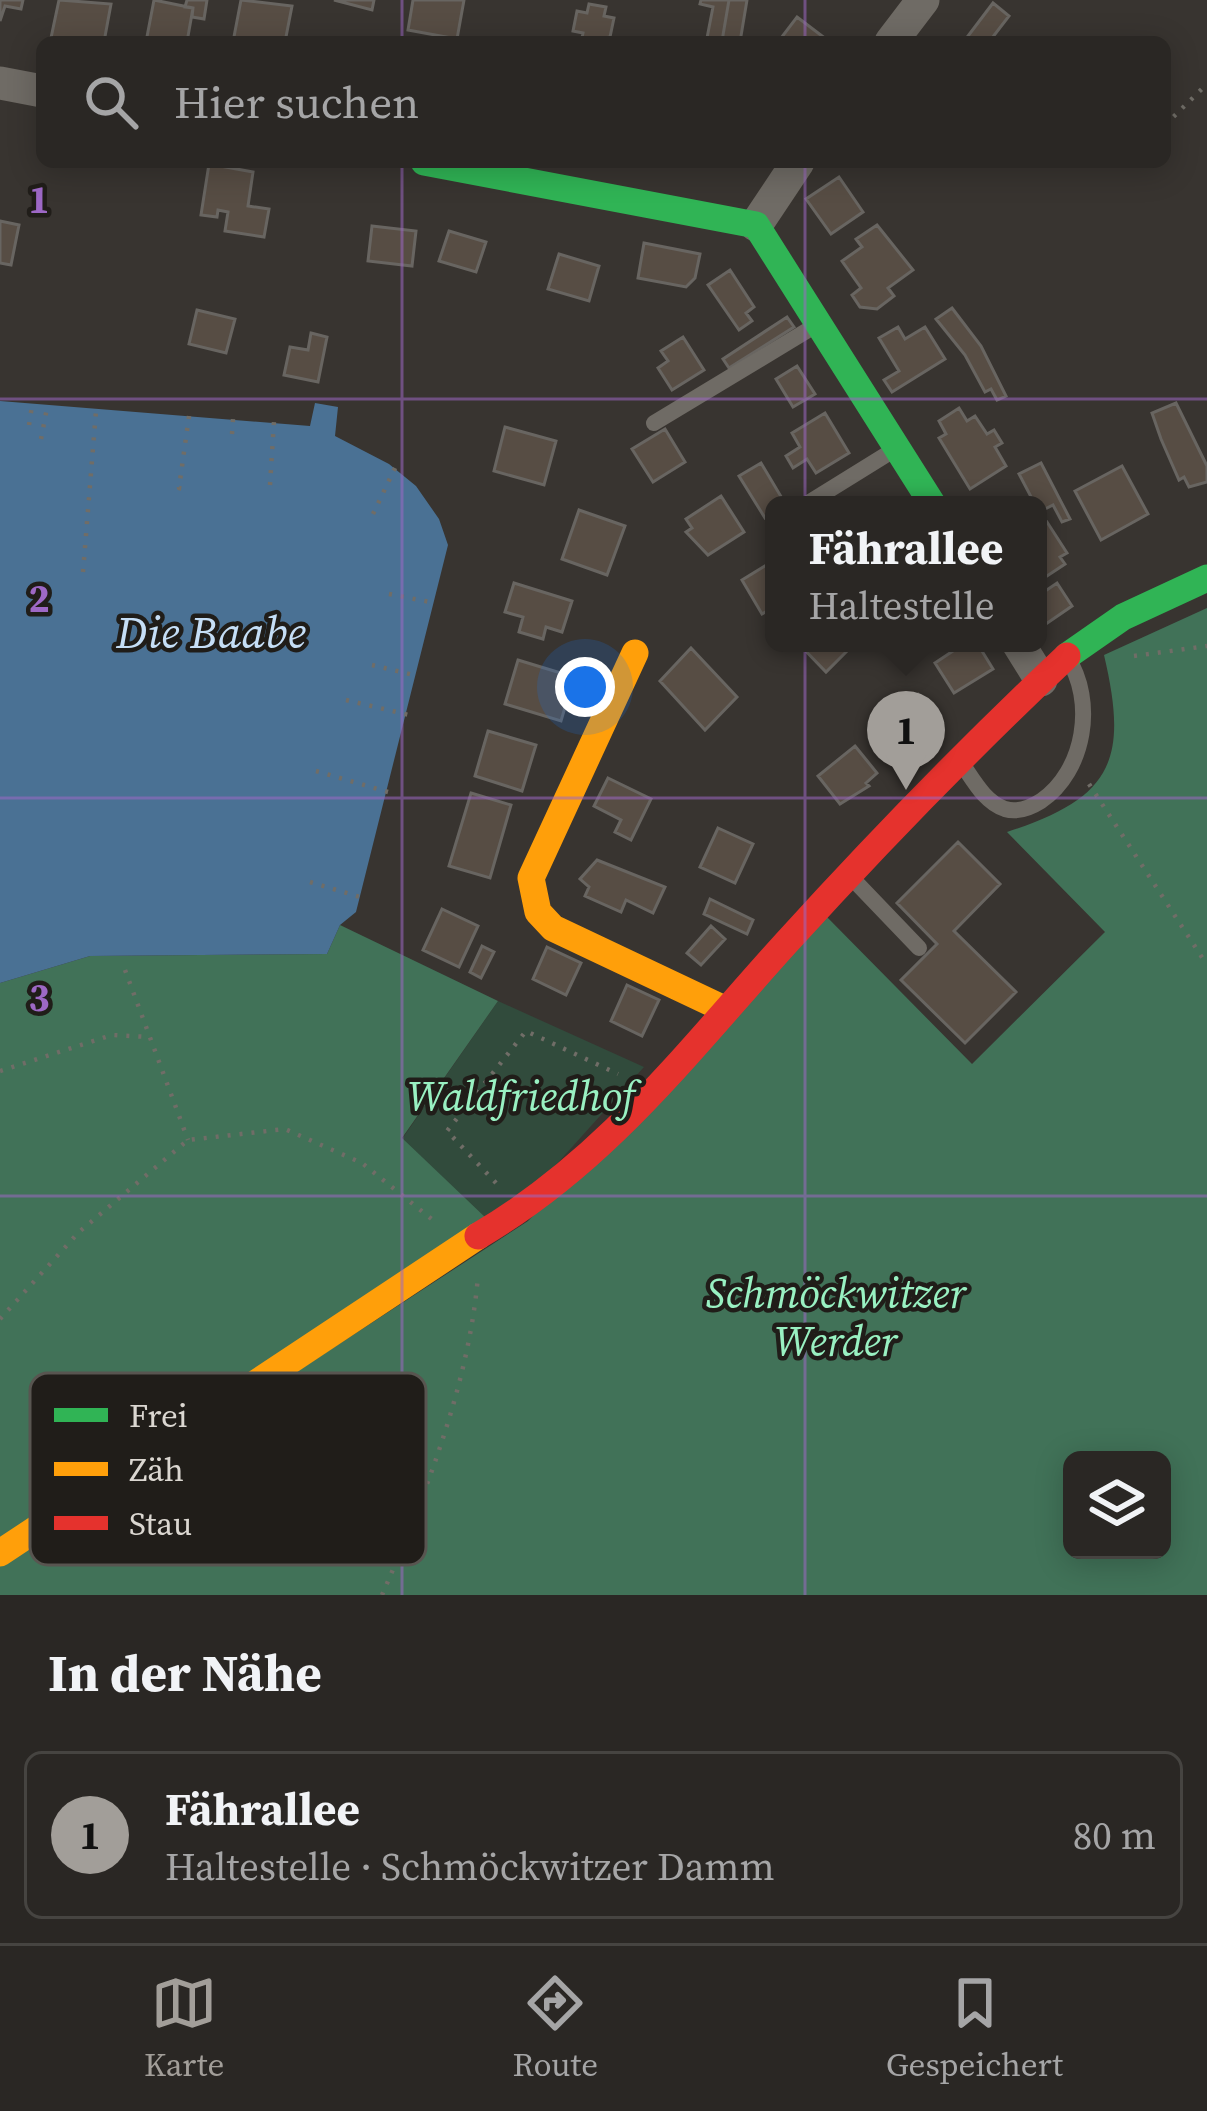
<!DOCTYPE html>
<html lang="de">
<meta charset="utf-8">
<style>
body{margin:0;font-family:"Source Serif 4",serif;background:#363331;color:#f1f3f6}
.controls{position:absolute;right:36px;bottom:36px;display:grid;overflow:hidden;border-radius:18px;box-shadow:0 6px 30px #0003}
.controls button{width:108px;height:108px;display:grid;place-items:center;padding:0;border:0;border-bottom:3px solid #464441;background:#2a2724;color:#f1f3f6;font:60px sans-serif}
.you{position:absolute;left:585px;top:687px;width:42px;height:42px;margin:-30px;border:9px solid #fff;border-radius:50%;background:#1a73e8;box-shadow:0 0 0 18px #1a73e833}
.badge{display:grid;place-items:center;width:78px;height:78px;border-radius:50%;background:#a29e99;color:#111;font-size:39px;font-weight:700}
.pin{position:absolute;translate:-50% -99px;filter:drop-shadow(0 3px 6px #0008)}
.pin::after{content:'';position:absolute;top:63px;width:42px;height:36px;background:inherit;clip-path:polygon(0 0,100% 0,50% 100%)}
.popup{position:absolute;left:765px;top:496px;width:282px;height:156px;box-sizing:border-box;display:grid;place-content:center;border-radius:18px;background:#2a2724;filter:drop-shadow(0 3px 9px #0005);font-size:39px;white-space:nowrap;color:#a5a5a6}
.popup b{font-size:45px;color:#f1f3f6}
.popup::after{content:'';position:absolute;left:50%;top:100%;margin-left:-24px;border:24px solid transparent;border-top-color:#2a2724}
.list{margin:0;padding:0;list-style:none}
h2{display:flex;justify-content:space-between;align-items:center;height:156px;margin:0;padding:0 48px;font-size:51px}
h2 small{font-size:39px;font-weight:400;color:#a5a5a6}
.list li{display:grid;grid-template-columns:78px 1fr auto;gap:36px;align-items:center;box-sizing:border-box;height:168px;margin:0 24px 24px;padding:0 24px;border:3px solid #464441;border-radius:18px}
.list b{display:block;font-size:45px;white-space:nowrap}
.list p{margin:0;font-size:39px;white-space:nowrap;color:#a5a5a6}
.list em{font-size:39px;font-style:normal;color:#a5a5a6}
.icon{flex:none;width:66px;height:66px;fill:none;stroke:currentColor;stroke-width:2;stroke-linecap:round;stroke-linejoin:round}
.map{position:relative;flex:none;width:1207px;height:1595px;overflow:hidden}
.search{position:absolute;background:#2a2724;box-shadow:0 6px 30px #0003;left:36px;right:36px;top:36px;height:132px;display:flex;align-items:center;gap:30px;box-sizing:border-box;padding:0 42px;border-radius:18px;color:#a5a5a6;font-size:45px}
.sheet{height:348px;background:#2a2724}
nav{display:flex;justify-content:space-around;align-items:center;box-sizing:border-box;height:168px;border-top:3px solid #464441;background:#2a2724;font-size:33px;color:#a5a5a6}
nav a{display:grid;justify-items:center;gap:6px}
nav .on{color:#a29e99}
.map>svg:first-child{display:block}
</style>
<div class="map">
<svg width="1207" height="1595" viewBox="0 0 1207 1595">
<rect width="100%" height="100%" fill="#383430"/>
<!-- green -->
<path fill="#314b3c" d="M498,1001L644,1067L546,1176L485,1217L402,1139Z"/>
<!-- forest -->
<path fill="#417258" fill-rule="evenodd" d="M1207,608V1595H0V1565L528,1221L824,914L972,1064L1105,932L1007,832C1112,798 1129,761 1104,655ZM1072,1460H1162V1550H1072Z
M340,925L498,1001L402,1138L485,1217L0,1538V983L90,956L327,954Z"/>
<!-- water -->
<path fill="#4a7194" d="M0,401L310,426L315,403L338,407L335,436L389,464L416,486L439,519L448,545L356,912L340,925L327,954L90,956L0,983Z"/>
<!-- building -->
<path fill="#574d44" stroke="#686561" stroke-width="3" d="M0,0H23L21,9L5,6L0,21Z
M59,0L111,4L104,42L51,38Z
M154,0L193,8L187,42H146Z
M187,0H207L204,19L192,17L193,8L185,7Z
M241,0L292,6L285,42H233Z
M334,0H374L372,10Z
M413,0H464L457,39L408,30Z
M701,0H729L722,41L707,38L713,7L700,4Z
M729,0H747L740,42L722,41Z
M993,3L1009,16L989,42H976L968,36Z
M589,4L606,7L604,16L614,18L610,37L581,42L583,33L573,31L577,11L587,13Z
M797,17L830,42H778Z
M209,164L253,172L248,206L269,209L264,237L225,231L228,212L218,210L217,217L201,215Z
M839,177L863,212L831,234L806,199Z
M0,221L19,225L11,265L0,263Z
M877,225L913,270L888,288L894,296L877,309L860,307L852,295L861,288L842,261L862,247L856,239Z
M372,226L416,231L412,266L368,261Z
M449,231L486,242L476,272L439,261Z
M644,243L700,254L695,278L686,287L638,278Z
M559,254L599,266L589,301L548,289Z
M730,270L754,307L746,313L752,321L739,330L708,285Z
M952,308L981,346L1006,396L997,400L991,389L985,392L965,355L936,319Z
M197,310L235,319L226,353L189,344Z
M787,317L794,327L729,368L723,359Z
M898,327L905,339L925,327L945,359L892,392L884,380L899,371L879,338Z
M311,333L327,337L318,382L284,375L290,347L308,350Z
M683,337L704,370L672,390L658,368L668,361L661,351Z
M797,366L815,394L793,407L776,379Z
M1176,403L1207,466V482L1189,487L1184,477L1179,480L1161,439L1152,413Z
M959,408L967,421L975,416L987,434L994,430L1002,443L995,447L1006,466L970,489L939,438L946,434L939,421Z
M825,413L849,453L816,473L807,459L793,468L786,456L800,447L792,433Z
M505,427L556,441L544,485L494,471Z
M665,429L685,462L653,482L632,449Z
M761,463L786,505H774V513L765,518L739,476Z
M1041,463L1070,519L1062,522L1053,505L1039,512L1019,474Z
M1122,466L1148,514L1101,540L1075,491Z
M721,496L744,532L708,555L686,532L692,528L686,519Z
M579,510L625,526L607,575L562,559Z
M1047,522L1067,553L1060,557L1065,564L1047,576L1042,569L1038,571V528Z
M773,561L774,607L762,614L742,580Z
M514,583L572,601L562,632L546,627L543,639L519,632L523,617L505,612Z
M1057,583L1072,606L1043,626L1038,596Z
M798,643H845L850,648L826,672Z
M965,643H977L993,669L954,693L935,663Z
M691,648L737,697L705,730L660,681Z
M518,660L574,677L561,721L505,704Z
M918,694L937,723L898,748L879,719L892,711L888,706Z
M488,731L536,745L522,791L475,776Z
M855,746L877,773L866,783L869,786L840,804L818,776Z
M608,778L651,799L631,840L615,832L621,820L594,806Z
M471,793L511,805L490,878L449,866Z
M718,828L753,844L735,883L700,867Z
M958,842L1000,884L954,931L1016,992L965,1043L901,980L937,944L897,903Z
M597,860L665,887L653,913L626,900L621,912L585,896L589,887L580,879Z
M710,899L753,920L747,934L704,914Z
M442,909L478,926L459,967L423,950Z
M711,926L725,939L701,965L687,953Z
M482,946L494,952L481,978L470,972Z
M547,947L581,963L566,995L533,979Z
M627,985L659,1000L642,1036L611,1021Z"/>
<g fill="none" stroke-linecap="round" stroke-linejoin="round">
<!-- path -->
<path stroke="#706d67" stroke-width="4.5" stroke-dasharray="3 9" stroke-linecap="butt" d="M1165,125L1207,84
M189,416L179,488L190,490
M29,425L32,406
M232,434L233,419
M41,439L47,408
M270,485L274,421
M373,514L395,468
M83,572L96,411
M389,594L435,603
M1134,656L1207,646
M372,665L418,676
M346,700L409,715
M316,771L388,792
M1089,784L1207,965
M310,882L360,897
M125,970L188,1140
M0,1071L112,1035L150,1037
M496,1183L447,1131L526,1031L618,1074
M0,1319L79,1232L188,1140L285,1129L362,1163L434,1221
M382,1595C425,1496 469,1384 478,1276"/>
<!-- lane -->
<path stroke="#6f6b65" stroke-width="16" d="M654,423L818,324
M805,505L897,448
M960,761C973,779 984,802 1005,809C1018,813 1030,808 1041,801C1085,771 1096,701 1067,657
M849,875L919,948"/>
<!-- street -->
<path stroke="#6f6b65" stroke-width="33" d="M891,42L923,0
M0,83L42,91
M756,225L798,162
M1018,643L1041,680"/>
<!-- fast -->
<path stroke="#30b455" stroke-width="27" d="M424,162L756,225L933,505
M1067,656L1123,617L1207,578"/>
<!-- slow -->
<path stroke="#ff9f0a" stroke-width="27" d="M635,653L531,878L538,912L553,928L722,1008
M0,1553L478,1236"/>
<!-- jam -->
<path stroke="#e5322d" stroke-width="27" d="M478,1236C606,1161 688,1051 786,943C877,843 969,748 1067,656"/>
</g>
<!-- grid -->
<path fill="none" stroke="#9d68c5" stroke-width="3" stroke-opacity="0.55" d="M402,0V42M805,0V42M402,162V1595M805,162V1595M0,399H1207M0,798H1207M0,1196H1207"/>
<g text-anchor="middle" stroke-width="9" stroke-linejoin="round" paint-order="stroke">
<!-- park labels -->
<g font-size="42" font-style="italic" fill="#99f1c2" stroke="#201d19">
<text x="521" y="1111">Waldfriedhof</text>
<text x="836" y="1308">Schmöckwitzer<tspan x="836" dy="48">Werder</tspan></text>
</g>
<!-- water labels -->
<g font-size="45" font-style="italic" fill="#c5def6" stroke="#201d19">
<text x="211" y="648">Die Baabe</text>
</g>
</g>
<!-- legend -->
<rect x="30" y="1373" width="396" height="192" rx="18" fill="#201d19" stroke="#585550" stroke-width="3"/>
<rect x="54" y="1408" width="54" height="14" fill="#30b455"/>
<rect x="54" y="1462" width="54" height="14" fill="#ff9f0a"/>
<rect x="54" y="1516" width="54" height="14" fill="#e5322d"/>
<g font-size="33" fill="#dbd7d1">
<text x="129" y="1427">Frei</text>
<text x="129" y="1481">Zäh</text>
<text x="129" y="1535">Stau</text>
</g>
<g font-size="39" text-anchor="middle" font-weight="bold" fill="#9d68c5" stroke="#201d19" stroke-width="9" stroke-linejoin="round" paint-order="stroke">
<text x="39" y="213">1</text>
<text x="39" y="612">2</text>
<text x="39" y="1011">3</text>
</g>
</svg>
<div class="controls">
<button><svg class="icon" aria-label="layers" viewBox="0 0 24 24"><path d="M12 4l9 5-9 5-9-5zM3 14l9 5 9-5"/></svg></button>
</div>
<div class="you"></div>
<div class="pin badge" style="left:906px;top:790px">1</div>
<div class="popup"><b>Fährallee</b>Haltestelle</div>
<div class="search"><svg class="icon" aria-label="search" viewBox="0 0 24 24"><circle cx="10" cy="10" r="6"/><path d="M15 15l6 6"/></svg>Hier suchen</div>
</div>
<section class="sheet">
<h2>In der Nähe<small></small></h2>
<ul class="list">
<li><span class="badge">1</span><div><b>Fährallee</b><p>Haltestelle · Schmöckwitzer Damm</p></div><em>80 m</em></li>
</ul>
</section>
<nav>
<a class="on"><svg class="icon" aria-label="map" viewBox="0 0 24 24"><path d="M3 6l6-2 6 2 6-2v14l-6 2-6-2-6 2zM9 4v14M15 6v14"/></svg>Karte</a>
<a><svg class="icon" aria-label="directions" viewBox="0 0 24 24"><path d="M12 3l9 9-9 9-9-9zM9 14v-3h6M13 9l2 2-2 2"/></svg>Route</a>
<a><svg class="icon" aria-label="saved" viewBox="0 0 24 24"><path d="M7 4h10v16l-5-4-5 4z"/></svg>Gespeichert</a>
</nav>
